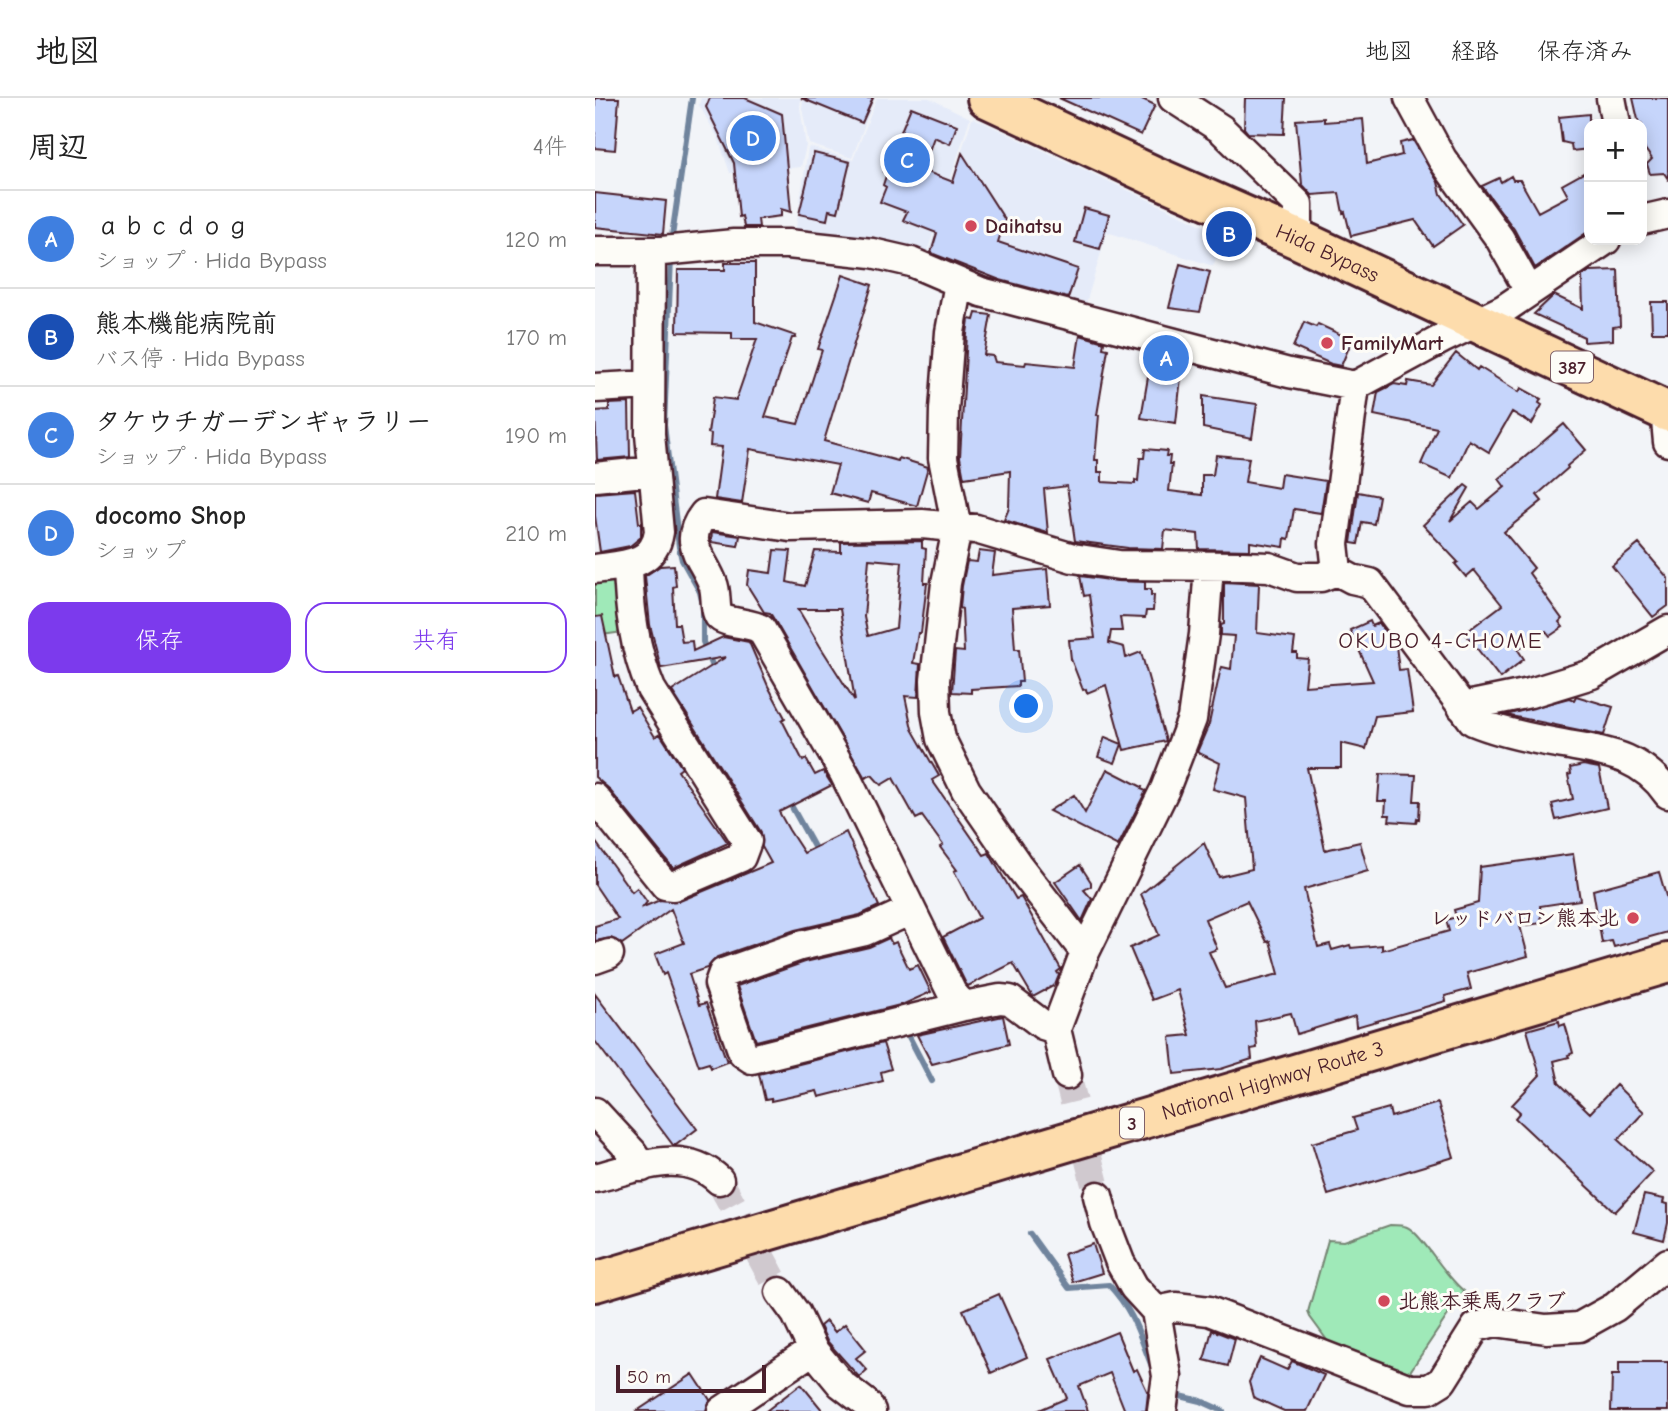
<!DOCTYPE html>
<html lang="ja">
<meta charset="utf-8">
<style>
body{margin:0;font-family:"Comic Neue","Klee One",sans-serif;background:#f6f6f6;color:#222}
.controls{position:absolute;right:21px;top:21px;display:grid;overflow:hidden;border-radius:14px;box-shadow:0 4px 18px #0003}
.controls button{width:63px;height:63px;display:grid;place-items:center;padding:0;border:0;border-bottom:2px solid #e0e0e0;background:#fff;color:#222;font:35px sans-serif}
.scale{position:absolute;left:21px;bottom:18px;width:150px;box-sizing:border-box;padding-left:7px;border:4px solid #4a1f2b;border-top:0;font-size:19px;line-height:24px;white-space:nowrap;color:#4a1f2b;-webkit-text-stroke:5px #fdfcf7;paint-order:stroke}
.you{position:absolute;left:432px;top:609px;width:24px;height:24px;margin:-18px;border:5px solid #fff;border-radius:50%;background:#1a73e8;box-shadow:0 0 0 10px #1a73e833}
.badge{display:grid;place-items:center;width:46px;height:46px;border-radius:50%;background:#7c3aed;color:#fff;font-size:23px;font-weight:700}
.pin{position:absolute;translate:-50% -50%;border:4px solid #fff;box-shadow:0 2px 7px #0006}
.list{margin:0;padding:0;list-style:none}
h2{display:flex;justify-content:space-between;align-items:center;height:91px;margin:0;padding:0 28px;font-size:30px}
h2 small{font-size:23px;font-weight:400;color:#767676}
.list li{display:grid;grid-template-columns:46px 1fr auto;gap:21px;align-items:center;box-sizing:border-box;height:98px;padding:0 28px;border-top:2px solid #e0e0e0}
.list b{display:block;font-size:26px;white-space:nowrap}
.list p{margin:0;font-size:23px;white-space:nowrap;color:#767676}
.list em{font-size:23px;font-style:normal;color:#767676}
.actions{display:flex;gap:14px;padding:21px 28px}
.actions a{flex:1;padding:16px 0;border:2px solid #7c3aed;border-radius:21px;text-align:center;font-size:24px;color:#7c3aed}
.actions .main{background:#7c3aed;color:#fff}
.map{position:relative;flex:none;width:1073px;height:1313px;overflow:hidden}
header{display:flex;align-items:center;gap:42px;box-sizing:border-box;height:98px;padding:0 35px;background:#fff;border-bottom:2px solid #e0e0e0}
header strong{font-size:33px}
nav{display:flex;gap:38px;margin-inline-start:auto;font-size:24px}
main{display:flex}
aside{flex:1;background:#fff}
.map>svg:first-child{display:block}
</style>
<header>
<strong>地図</strong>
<nav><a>地図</a><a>経路</a><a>保存済み</a></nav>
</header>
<main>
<aside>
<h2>周辺<small>4件</small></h2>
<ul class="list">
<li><span class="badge" style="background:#3f7fe0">A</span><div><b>ａｂｃｄｏｇ</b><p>ショップ · Hida Bypass</p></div><em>120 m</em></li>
<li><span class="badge" style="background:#1a4fb4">B</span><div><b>熊本機能病院前</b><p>バス停 · Hida Bypass</p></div><em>170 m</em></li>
<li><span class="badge" style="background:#3f7fe0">C</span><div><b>タケウチガーデンギャラリー</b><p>ショップ · Hida Bypass</p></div><em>190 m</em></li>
<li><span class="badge" style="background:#3f7fe0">D</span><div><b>docomo Shop</b><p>ショップ</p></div><em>210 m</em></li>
</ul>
<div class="actions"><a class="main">保存</a><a>共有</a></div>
</aside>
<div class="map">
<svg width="1073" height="1313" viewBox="0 0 1073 1313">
<rect width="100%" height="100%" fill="#f2f4f8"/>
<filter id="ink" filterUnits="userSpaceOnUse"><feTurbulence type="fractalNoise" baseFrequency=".0143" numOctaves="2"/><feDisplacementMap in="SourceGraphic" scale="14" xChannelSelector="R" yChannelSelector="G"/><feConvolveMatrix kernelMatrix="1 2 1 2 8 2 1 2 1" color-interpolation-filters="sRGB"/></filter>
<g filter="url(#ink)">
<!-- built -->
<path fill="#e5ebf9" d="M106,0H206L205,9L211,48L206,69L135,75L123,40L104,7Z
M208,0H280L257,60L214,46L207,10Z
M282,0H334L375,20L330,161L200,136L213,51L215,49L258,62Z
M379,20L624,135V137L630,140L618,168L512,134L490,209L407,191L331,162L377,21Z"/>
<!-- green -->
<path fill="#9fe9b8" stroke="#748472" stroke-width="2" d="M22,481L28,534L0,538V484Z
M795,1127C800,1127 808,1127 812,1129C827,1136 850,1179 869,1193L812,1278L737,1249L715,1219L713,1214L733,1142L749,1143Z"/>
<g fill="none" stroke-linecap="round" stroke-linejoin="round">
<!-- stream -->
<path stroke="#6f849d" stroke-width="6" d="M76,145L97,0
M76,160L69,327L84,449L87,462L105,494L108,507V544L120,574
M193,702L223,756
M309,929L337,983
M435,1136L474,1190L514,1187C540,1215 544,1237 558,1271
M577,1296L606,1303L628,1313"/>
</g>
<!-- building -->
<path fill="#c6d5fb" stroke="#4a1f2b" stroke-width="2" fill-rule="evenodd" d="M0,0H24L20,52L0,50Z
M115,0H150L187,16L196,114L186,111V118L163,121L164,129H149L147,118L144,119L139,65L111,9Z
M206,0H278L267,25Z
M464,0H545L560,7L546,37Z
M650,0H691L689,36L653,35L649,30Z
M1038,0H1073V81L1069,75L1055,76L1052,66L1057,61L1047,47V26H1044Z
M316,9L362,27L355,46L339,39L327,72L358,84L367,55L410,122L403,144L483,171L473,200L405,182L336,155L342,135L308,122L312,114L285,104L291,89L288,87L292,75L289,74Z
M994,16V51L977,53L976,46L967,44L964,19Z
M729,20V24L768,21L772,66L807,57L805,45L818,42L843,84L846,96L868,127L838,148L820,122L756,138L750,114L748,115L744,95L717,97L707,86L701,22Z
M219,55L255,64L243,114L234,112L232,122L204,116Z
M994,72V133L940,170L919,131L887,88L904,80L906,84L916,78L918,82H925L943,114L973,98L967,87Z
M0,95L71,103L68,136L0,129Z
M489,110L514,117L505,151L480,144Z
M130,165H160V224L201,238L200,240H197L170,319L203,326L227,252L223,251L248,177L277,187L229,343L303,363L304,360L333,369L322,408L276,395L273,405L235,395L243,367L155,351L147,405L120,401L127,349L115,348L116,336L113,335L118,299L141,302L162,241H137V235L82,234L83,172H130Z
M585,166L615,174L605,214L574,210Z
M1023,172L1025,228L1018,229V242L989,244V239L939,216L959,197L988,211L987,178L995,173Z
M1056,204H1073V234H1057Z
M381,215L396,217L389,257L398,258L400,264L430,267L431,264L480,269L485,237L509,244L508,250L513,251L502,317H504L500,362H503V374H507V384L540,386V382L543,383L545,360H549L550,351L572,353L571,358H575L574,366H577L574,393L607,397V377H618L621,357L654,360L650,384L684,390L686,376L731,383L726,415L699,411L694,441L690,440L689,449L655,444V452L604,451L603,436L570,432L568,451L533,450L480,443L472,388L449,391L453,435L409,422L414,410L415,373L369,380L365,359L372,236L374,221L379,222Z
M709,224L721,229L723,226L757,242L746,268L736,266L698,249Z
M861,255L882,272L884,269L924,294L926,290L946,301L944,305L947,307L937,326L917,314L894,354L874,342L857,380L826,366L842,330L779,317L783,294L799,286L812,288L813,283L836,287Z
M557,256L584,263L582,269L587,270L581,325L546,320Z
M608,298L662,306L657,340L608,330Z
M34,305L35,359L2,362L0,313L14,312V306Z
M969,326L991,352L972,368L973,370L942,397L947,403L909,434L939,470L934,475L967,521L964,524L968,529L955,538L951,533L923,552L929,561L905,580L870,535L907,507L879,472L871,479L860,466L863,464L828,427L870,387L874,390L855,423L877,404L884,411L910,389L904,381Z
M40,392L44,425H46V439L35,448L5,454L0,418V395Z
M763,394L784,398L779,426L767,424L763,446L756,445Z
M117,434L145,438L143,448L116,444Z
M327,443V450L331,451L329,485H332L326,535H323L318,565L325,566L323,599L310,598L317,631L344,678L337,682L389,757L394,755L421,801L426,799L466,871L462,874L464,877L460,887L438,899L418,865L373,888L371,886L348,839L384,820L359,773L362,772L345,749L348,747L327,718L321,721L298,680L286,687L277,677L270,680L180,523L175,515L169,514L152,487L154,472L176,475L179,452L196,453L192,484L210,488L220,453L246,454V444ZM274,461L307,464L301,530L273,538L269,519ZM203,511H245L260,603L225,548Z
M1044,446L1073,480V508L1058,519L1017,468Z
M384,453L400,455L397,477L452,471L455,507L417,510L420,551H424L427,584H423V588L376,591V595L357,594L360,553L369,554L367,511L365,510L367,488L372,463L382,464Z
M79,467L81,488L78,489L80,526H84L87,544L97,543L98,553L128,539L154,544L173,588L190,620L187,622L208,663L211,661L220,677L228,673L237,687L184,714L194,732L209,755L251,734L284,808L265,817L200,832L122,859L112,870L94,876L104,907L111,905L132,964L116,970L114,965L104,968L71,875L68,877L60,856L89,845L76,811L27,846L16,840L0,843V828L23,821L0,787V743L37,794L42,790L52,804L48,809L65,802L85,803L176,765L167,749L166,734L77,593L131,559L66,570L55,527L50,478L65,468Z
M485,478L522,483L550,484V491H556V497H559L558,513H551L550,520L525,519L527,533H516L514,545L529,549L531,560L546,554L571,643L529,652L511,587L492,595L491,591L488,592L476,561L474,542L500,540L494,497L489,498Z
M629,484L664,486L662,535L700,540L698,555H702V560L713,561L710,588L778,583L755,532L775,523L777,528L784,525L801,548L804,572L812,571L818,614L780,618L771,651L746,645V670H712L730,752L765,744L773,773L709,791L723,849L735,846L737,852L755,847L756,850L787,847V852L854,833L851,822L861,819L859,812L883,805L885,769L978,756L985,802L945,808L947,825L925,828L933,858L872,875L876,891L850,898L851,903L761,929L760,918L702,936L696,915L660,923L662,950L656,951L657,961L626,971L579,976L575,939L595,937L583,892L557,902L535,850L564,837L546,796L609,745L624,779L657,771L651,700L618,691L625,665L602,654L614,626L625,574L627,569L636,571L639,538L626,537V527L629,526ZM652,803L672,844L675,843L684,876L630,890L614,854L622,851L610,821Z
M7,518L20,579L23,578L35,613L42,609L60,639L65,636L87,670L83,673L133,745L78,770L13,690L0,679V519Z
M981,598L1018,609L1009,637L911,617L974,600L979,602Z
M510,639L527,646L520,665L503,659Z
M988,667L1004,670L1012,710L961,722L957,706L978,701L973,677L976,676L975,670Z
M512,671L547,689L546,691L551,693L523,748L454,713L479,697L490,715Z
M785,676L821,677L819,703H825L824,721L822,720L821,725L794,723L795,717H790L791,703H783Z
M485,767L496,784V788L489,792L497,801L487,823L460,784Z
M1064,774L1073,805V834L1019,849L1017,843L1007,845L998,792Z
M294,840L297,846L301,844L314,871L323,867L336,894L309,906L161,943L142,888L210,864L274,849Z
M0,896L102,1031L81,1047H78L0,943Z
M408,918L414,946L337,966L322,937Z
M964,923L965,928L970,926L978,955L973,957L974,959L959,963L964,985L995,1015L1021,987L1049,1014L1023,1042L1058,1074L1020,1114L920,1020L925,1014L917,1007L945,977L932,932Z
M288,945L296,971L286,974L288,983L224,999L222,993L176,1003V1001L170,1002L164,976Z
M843,1005L859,1059L733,1097L717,1045L762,1032L758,1020L794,1010L796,1019Z
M1049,1097L1069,1101L1068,1105L1073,1106V1125L1069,1142L1039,1134Z
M498,1146L507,1175L478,1184L469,1156Z
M404,1196L432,1259L396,1275L368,1212Z
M231,1223L240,1234L250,1226L271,1252L261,1260L272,1272L264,1279L232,1243L225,1228Z
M617,1232L640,1241L633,1268L609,1262Z
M522,1234L538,1273L542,1271L553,1295L551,1313H530L515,1275L484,1288L493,1313H442L472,1300L455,1261Z
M665,1260L692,1272L697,1263L729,1277L712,1313H689L658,1299L654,1284Z
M1024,1264H1073V1313H1016L1017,1277H1024Z
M98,1276L115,1302L111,1313H42Z
M206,1286L228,1313H171Z"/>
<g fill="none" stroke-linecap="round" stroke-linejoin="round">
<!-- minor-tunnel -->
<path stroke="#d0c9cf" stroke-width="28" stroke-dasharray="28 14" stroke-linecap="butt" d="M472,977L503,1098
M124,1082L185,1194"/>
<defs>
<path id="minor" d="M578,0L626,31L703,106V141
M814,0L847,61L905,141L934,193
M1016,0L1021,26
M1047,122L1073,116
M0,153H67L139,146H193L277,155L316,164L386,194L694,275L760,288L847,241L909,211L1011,142
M364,185L355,234L349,312L348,360L362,431L351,485L340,582L341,614L346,641L371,692L422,766L490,854
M0,290L55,287
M1070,312L1073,344
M0,379L58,373
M0,471C28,467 59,468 64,434L55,336L56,153
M742,473L739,446L760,288
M867,609L935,595L997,576L1073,532
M0,700L70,787L78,788L146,759L152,743L56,591C39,551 34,510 33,467
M316,812L270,833L205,848L128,875L124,886L148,955L157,961L369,908L405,901L415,902L448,927L461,931L472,977
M0,861L14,856
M369,908L357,895L249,675L166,531C156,525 129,525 124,518C119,511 122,495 118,486C108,459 86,445 109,416L195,429L327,426L381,431L478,460L524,467L648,468L674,469L702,479H726L742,473L757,481L775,485L878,623C907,635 938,641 968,646C1011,654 1046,657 1073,696
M461,931L490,854L570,691L597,621L609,536L614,468
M0,1014L37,1054L47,1069
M0,1080C42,1070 88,1048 124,1082
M503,1098L510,1125L525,1164L539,1189L561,1213L572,1278L567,1313
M185,1194L201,1216L218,1252L246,1286L272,1306L276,1313
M561,1213L581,1209L614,1213L815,1291H834L847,1283L881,1229L900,1224L951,1231L984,1229L1020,1209L1073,1165
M127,1313L218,1252"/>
<g id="highway">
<path id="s1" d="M392,0L559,78L703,141L1073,314"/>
<path id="s2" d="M0,1184L1073,865"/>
</g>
</defs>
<!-- minor casing -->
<use href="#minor" stroke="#4a1f2b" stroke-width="33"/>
<!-- highway casing -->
<use href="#highway" stroke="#4a1f2b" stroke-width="44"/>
<!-- minor -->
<use href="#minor" stroke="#fdfcf7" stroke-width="28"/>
<!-- highway -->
<use href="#highway" stroke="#fddcac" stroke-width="38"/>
</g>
</g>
<!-- markers -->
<g fill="#d1495b" stroke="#fdfcf7" stroke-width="2.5">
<circle cx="376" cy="128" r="7"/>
<circle cx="732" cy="245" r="7"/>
<circle cx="1038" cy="820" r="7"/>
<circle cx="789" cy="1203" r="7"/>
</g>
<g text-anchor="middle" stroke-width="6" stroke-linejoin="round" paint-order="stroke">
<!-- shield labels -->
<g fill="#fdfcf7" stroke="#806168" stroke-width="2">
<rect x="956" y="253.5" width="42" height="31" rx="5"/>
<rect x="525" y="1009.5" width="24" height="31" rx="5"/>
</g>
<g font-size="19" font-weight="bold" fill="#4a1f2b">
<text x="977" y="276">387</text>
<text x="537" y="1032">3</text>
</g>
<!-- poi labels -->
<g font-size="21" font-weight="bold" fill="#4a1f2b" stroke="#fdfcf7" text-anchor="start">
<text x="390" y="135">Daihatsu</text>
<text x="746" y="252">FamilyMart</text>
<text x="1024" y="827" text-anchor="end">レッドバロン熊本北</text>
<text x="803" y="1210">北熊本乗馬クラブ</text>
</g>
<!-- street labels -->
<g font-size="21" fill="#4a1f2b" stroke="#fdfcf7">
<text dy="7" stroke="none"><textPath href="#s1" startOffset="374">Hida Bypass</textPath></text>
<text dy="7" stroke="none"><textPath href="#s2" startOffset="707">National Highway Route 3</textPath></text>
</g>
<!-- neighbourhood labels -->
<g font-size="23" letter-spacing="2" fill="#4a1f2b" stroke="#fdfcf7">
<text x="846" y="550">OKUBO 4-CHOME</text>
</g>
</g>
</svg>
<div class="controls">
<button>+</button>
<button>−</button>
</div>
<div class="scale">50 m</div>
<div class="you"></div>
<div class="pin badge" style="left:571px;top:260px;background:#3f7fe0">A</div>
<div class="pin badge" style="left:634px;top:136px;background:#1a4fb4">B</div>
<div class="pin badge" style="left:312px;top:62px;background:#3f7fe0">C</div>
<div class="pin badge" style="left:158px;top:40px;background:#3f7fe0">D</div>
</div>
</main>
